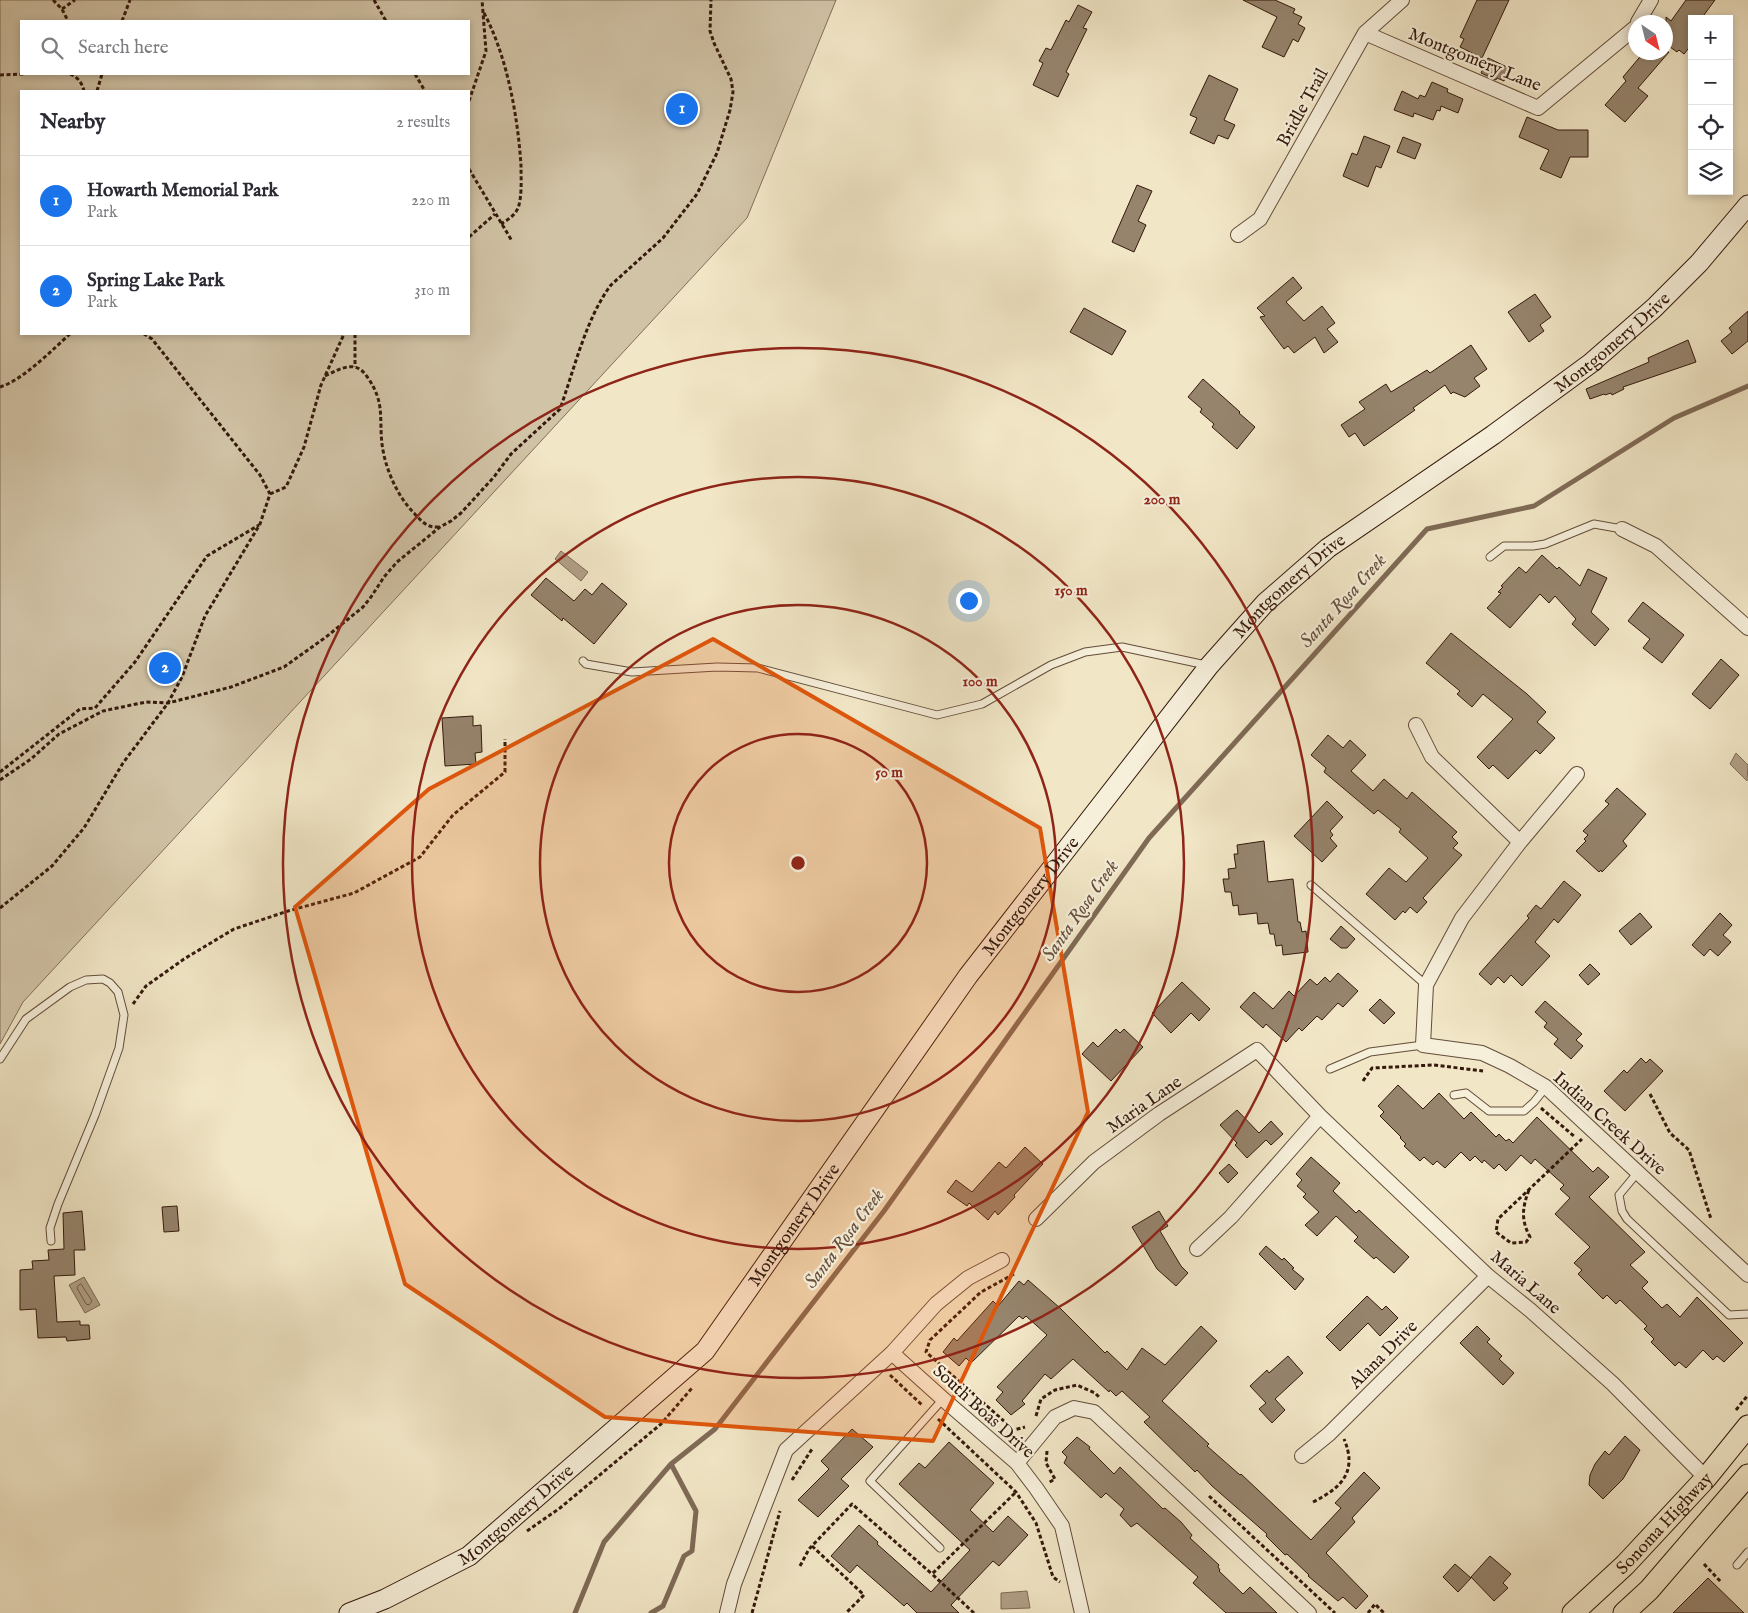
<!DOCTYPE html>
<meta charset="utf-8">
<style>
body{margin:0;font-family:"IM FELL English",serif;background:#f2f2f3;color:#2b2b33}
.controls{position:absolute;right:15px;top:15px;display:grid;overflow:hidden;border-radius:0px;box-shadow:0 2px 8px #0003}
.controls button{width:45px;height:45px;display:grid;place-items:center;padding:0;border:0;border-bottom:1px solid #e1e1e2;background:#fff;color:#2b2b33;font:25px sans-serif}
.compass{position:absolute;left:1628px;top:15px;width:45px;height:45px;border-radius:50%;background:#fff;box-shadow:0 2px 8px #0003;rotate:145deg}
.you{position:absolute;left:968px;top:600px;width:18px;height:18px;margin:-12px;border:4px solid #fff;border-radius:50%;background:#1a73e8;box-shadow:0 0 0 8px #1a73e833}
.badge{display:grid;place-items:center;width:32px;height:32px;border-radius:50%;background:#1a73e8;color:#fff;font-size:16px;font-weight:700}
.pin{position:absolute;translate:-50% -50%;border:2px solid #fff;box-shadow:0 1px 5px #0006}
.list{margin:0;padding:0;list-style:none}
h2{display:flex;justify-content:space-between;align-items:center;height:65px;margin:0;padding:0 20px;font-size:21px}
h2 small{font-size:16px;font-weight:400;color:#7c7c81}
.list li{display:grid;grid-template-columns:32px 1fr auto;gap:15px;align-items:center;box-sizing:border-box;height:90px;padding:0 20px;border-top:1px solid #e1e1e2}
.list b{display:block;font-size:19px;white-space:nowrap}
.list p{margin:0;font-size:16px;white-space:nowrap;color:#7c7c81}
.list em{font-size:16px;font-style:normal;color:#7c7c81}
.icon{flex:none;width:28px;height:28px;fill:none;stroke:currentColor;stroke-width:2;stroke-linecap:round;stroke-linejoin:round}
.map{position:relative;flex:none;width:1748px;height:1613px;overflow:hidden}
.search{position:absolute;background:#fff;box-shadow:0 2px 8px #0003;left:20px;top:20px;width:450px;height:55px;display:flex;align-items:center;gap:12px;box-sizing:border-box;padding:0 18px;border-radius:0px;color:#7c7c81;font-size:19px}
.panel{position:absolute;background:#fff;box-shadow:0 2px 8px #0003;left:20px;top:90px;width:450px;height:245px;border-radius:0px}
.map>svg:first-child{display:block}
</style>
<div class="map">
<svg width="1748" height="1613" viewBox="0 0 1748 1613">
<rect width="100%" height="100%" fill="#f1e6c6"/>
<filter id="stains"><feTurbulence type="fractalNoise" baseFrequency=".004" numOctaves="4"/><feColorMatrix values="0 0 0 0 .2 0 0 0 0 .09 0 0 0 0 .02 0 0 0 .5 -.17"/></filter>
<radialGradient id="worn" r=".72"><stop offset=".6" stop-color="#630" stop-opacity="0"/><stop offset="1" stop-color="#630" stop-opacity=".3"/></radialGradient>
<!-- green -->
<path fill="#d1c3a6" stroke="#826e59" fill-rule="evenodd" d="M0,0H836L747,218L23,1002L0,1044ZM469,21V74H21V21ZM21,91H469V334H21Z"/>
<!-- water -->
<path fill="#b1a087" stroke="#7f6a56" d="M561,551L588,572L581,581L555,559Z
M1736,753L1748,765L1747,781L1730,764Z
M84,1277L100,1305L85,1313L69,1285Z
M1027,1591L1030,1608L1001,1609V1593Z"/>
<g fill="none" stroke-linecap="round" stroke-linejoin="round">
<!-- shore -->
<path stroke="#725c4a" stroke-width="1" d="M81,1284L92,1301L89,1305L86,1304L77,1288L78,1286Z"/>
<!-- stream -->
<path stroke="#7f6a56" stroke-width="5" d="M575,1613L604,1542L671,1464L715,1429L884,1211L1149,838L1427,529L1534,506L1674,418L1748,386
M651,1613L663,1606L684,1556L692,1551L696,1511L671,1464"/>
</g>
<!-- building -->
<path fill="#96846d" stroke="#34190c" d="M1243,0H1275L1295,9L1293,13L1302,17L1298,24L1305,28L1298,42L1293,39L1284,57L1262,47L1277,17Z
M1477,0H1509L1482,58L1460,47L1464,39L1460,37Z
M1686,0H1715L1701,19H1692V44L1684,54L1679,50L1677,52L1666,44V17L1671,21Z
M1078,5L1092,12L1083,28L1087,29L1066,72L1069,74L1058,97L1033,85L1043,63L1039,61L1046,48L1051,50L1066,20L1069,22Z
M1644,52H1669L1638,88L1648,96L1625,122L1605,105L1626,81L1623,77Z
M1488,58L1509,68L1504,81L1497,78L1496,80L1481,73Z
M1209,75L1238,89L1224,120L1235,125L1228,139L1218,135L1214,144L1190,133L1197,118L1190,115Z
M1432,82L1448,89L1447,92L1463,99L1458,113L1441,106L1440,111L1437,110L1433,120L1414,113L1413,117L1394,110L1402,91L1418,99L1420,95L1425,97Z
M1527,117L1558,130H1588V157H1570L1561,178L1540,169L1549,150L1519,137Z
M1364,136L1390,146L1381,168L1376,166L1368,187L1343,176L1352,153L1357,155Z
M1403,137L1421,144L1415,159L1397,152Z
M1137,185L1152,191L1138,221L1146,225L1134,252L1112,242Z
M1293,277L1302,288L1286,302L1304,321L1322,306L1335,323L1327,329L1338,342L1324,353L1315,337L1294,353L1288,346L1284,349L1260,317L1265,316L1257,308Z
M1535,294L1551,317L1540,325L1544,331L1529,342L1508,312Z
M1084,308L1126,331L1112,355L1070,332Z
M1748,311V341L1732,354L1721,341L1732,332L1729,328Z
M1688,340L1696,362L1623,387L1624,389L1612,395L1611,393L1605,395L1604,394L1590,399L1586,389L1649,362L1648,358Z
M1471,345L1487,369L1474,378L1480,386L1465,397L1453,392L1451,394L1445,385L1413,408L1415,410L1364,446L1355,433L1349,437L1341,425L1365,409L1359,402L1386,384L1391,392L1427,370L1430,373Z
M1203,379L1240,412L1239,413L1255,427L1237,449L1212,427L1214,424L1200,412L1202,409L1188,397Z
M1542,555L1557,569L1559,567L1580,586L1588,569L1607,578L1591,612L1609,629L1595,646L1572,624L1576,619L1555,596L1549,603L1540,594L1510,628L1487,608L1501,593L1498,592L1503,587L1501,586L1519,567L1526,573Z
M546,578L574,601L585,589L592,595L602,583L627,604L594,644L563,618L562,621L531,595Z
M1643,602L1684,635L1662,663L1643,648L1650,639L1628,621Z
M1451,633L1527,694L1546,712L1537,722L1555,738L1540,754L1536,750L1508,779L1493,765L1489,769L1477,757L1513,719L1483,694L1472,707L1457,694L1460,691L1426,663Z
M1721,659L1739,675L1710,709L1692,694Z
M473,716V726L481,725L482,752L475,753L476,764L445,766L442,718Z
M1328,735L1343,748L1350,740L1366,755L1351,771L1373,791L1384,779L1407,799L1412,792L1457,832L1452,837L1458,843L1453,848L1462,855L1423,898L1427,902L1417,913L1410,907L1405,913L1403,911L1395,920L1366,894L1389,868L1406,882L1428,858L1399,832L1401,829L1378,810L1374,814L1324,772L1326,768L1311,755Z
M1617,788L1646,814L1623,841L1627,846L1602,872L1601,870L1599,872L1576,851L1586,841L1584,839L1588,835L1583,831L1609,804L1605,801Z
M1327,801L1343,817L1330,831L1333,835L1330,838L1337,846L1322,862L1294,836Z
M1264,841L1268,882L1293,879L1298,922H1300L1302,932L1306,931L1308,952L1283,955L1282,945L1276,946L1274,934H1270L1268,923L1258,924L1257,913L1239,915L1238,905L1233,906L1231,892H1225L1223,879H1229L1228,869L1236,868L1234,854H1238L1237,845Z
M1564,881L1581,895L1558,923L1554,919L1535,942L1550,956L1522,986L1511,975L1504,983L1498,977L1491,985L1479,974L1529,918L1527,916L1536,905L1541,909Z
M1640,913L1652,927L1631,945L1619,931Z
M1720,913L1732,925L1723,935L1731,942L1718,956L1710,949L1704,956L1692,945Z
M1341,926L1355,939L1347,948H1341L1330,939Z
M1590,964L1600,974L1588,985L1579,975Z
M1338,973L1358,991L1343,1007L1338,1003L1322,1020L1317,1016L1302,1031L1299,1028L1286,1042L1266,1024L1263,1028L1240,1007L1254,992L1273,1009L1289,991L1294,996L1310,979L1317,985L1325,977L1330,982Z
M1182,982L1210,1009L1199,1021L1191,1013L1171,1033L1152,1013Z
M1380,999L1395,1013L1384,1024L1369,1010Z
M1545,1001L1582,1034L1576,1040L1583,1046L1571,1059L1554,1044L1558,1039L1544,1027L1547,1023L1535,1012Z
M1116,1029L1120,1033L1124,1029L1143,1047L1111,1081L1082,1054L1093,1042L1098,1047Z
M1641,1058L1646,1063L1650,1059L1663,1071L1625,1111L1604,1091L1624,1070L1627,1073Z
M1398,1085L1423,1109L1439,1093L1464,1119L1471,1112L1496,1137L1499,1134L1506,1141L1509,1139L1513,1143L1537,1117L1593,1172L1598,1167L1609,1177L1589,1197L1645,1252L1630,1265L1648,1282L1642,1288L1662,1308L1667,1304L1680,1317L1697,1297L1743,1343L1724,1362L1717,1356L1713,1360L1703,1350L1686,1368L1679,1362L1675,1366L1651,1342L1654,1339L1644,1329L1647,1326L1620,1300L1616,1304L1607,1295L1603,1299L1578,1274L1582,1270L1574,1263L1590,1247L1555,1214L1570,1198L1560,1189L1564,1185L1535,1159L1531,1164L1521,1155L1506,1171L1499,1164L1494,1169L1484,1160L1482,1163L1475,1156L1470,1161L1461,1152L1445,1168L1437,1161L1433,1165L1424,1157L1420,1161L1404,1146L1406,1144L1400,1138L1401,1137L1380,1116L1384,1112L1378,1106Z
M1237,1110L1259,1133L1271,1121L1283,1134L1271,1145L1266,1140L1247,1158L1235,1145L1237,1143L1220,1125Z
M1025,1147L1043,1164L1014,1195L1015,1197L998,1215L995,1211L988,1220L969,1203L967,1206L947,1192L956,1180L972,1192L999,1162L1006,1168Z
M1311,1157L1340,1183L1333,1191L1356,1213L1359,1210L1409,1257L1394,1273L1376,1257L1374,1259L1354,1241L1358,1237L1336,1216L1317,1236L1305,1225L1319,1212L1303,1197L1306,1194L1297,1186L1302,1180L1296,1174Z
M1229,1164L1238,1173L1228,1183L1219,1173Z
M177,1206L179,1231L164,1232L162,1207Z
M82,1211L85,1250H74L75,1275L54,1276L57,1322L80,1321V1325H89L90,1339L67,1341L66,1337L38,1338L36,1309L20,1310V1270L33,1269L32,1261L49,1260L48,1250L64,1249L63,1213Z
M1159,1211L1168,1226L1160,1231L1181,1266L1188,1273L1176,1286L1157,1269L1132,1227Z
M1266,1246L1282,1260L1284,1258L1294,1268L1292,1269L1304,1279L1295,1290L1259,1254Z
M1028,1280L1060,1308L1105,1353L1107,1351L1127,1370L1142,1348L1165,1365L1201,1326L1217,1341L1162,1401L1209,1444L1207,1446L1240,1475L1241,1474L1311,1540L1341,1508L1335,1503L1364,1472L1380,1488L1352,1518L1355,1522L1326,1553L1368,1596L1356,1609L1343,1597L1338,1601L1308,1576L1309,1575L1287,1554L1285,1555L1266,1536L1267,1534L1212,1486L1197,1470L1195,1472L1144,1422L1150,1417L1122,1391L1116,1396L1110,1390L1109,1392L1073,1359L1051,1379L1045,1374L1022,1401L1025,1404L1011,1415L996,1400L1003,1392L997,1387L1047,1335L1026,1316L1023,1319L1019,1316L971,1363L966,1358L959,1366L943,1352L954,1338L957,1341L993,1301L998,1306L1019,1281L1024,1285Z
M1367,1296L1382,1310L1386,1306L1398,1318L1380,1336L1368,1323L1340,1351L1326,1337Z
M1477,1326L1490,1339L1487,1342L1502,1356L1499,1359L1514,1373L1503,1385L1460,1343Z
M1288,1356L1303,1373L1275,1399L1285,1410L1272,1423L1259,1409L1266,1403L1250,1386L1267,1370L1269,1373Z
M852,1429L873,1447L841,1479L849,1486L818,1517L798,1500L829,1469L821,1461Z
M1625,1436L1640,1450L1623,1479L1603,1499L1589,1485L1590,1475L1595,1464L1605,1451L1609,1455Z
M1077,1437L1090,1447L1089,1449L1114,1474L1120,1467L1163,1509L1165,1508L1181,1522L1192,1535L1190,1538L1219,1565L1218,1567L1220,1570L1219,1571L1243,1594L1250,1587L1277,1613H1226L1193,1583L1198,1577L1137,1523L1131,1527L1120,1515L1124,1509L1106,1493L1101,1498L1064,1463L1067,1457L1062,1452Z
M949,1442L994,1483L970,1510L993,1532L1008,1516L1028,1535L999,1566L993,1561L951,1605L959,1613H917L907,1603L904,1606L857,1565L850,1573L831,1556L859,1525L878,1542L877,1544L931,1592L970,1550L899,1484L919,1463L925,1468Z
M1490,1556L1511,1574L1503,1583L1508,1588L1494,1601L1471,1577Z
M1455,1564L1471,1578L1458,1592L1443,1577Z
M1708,1578L1744,1613H1673Z"/>
<g fill="none" stroke-linecap="round" stroke-linejoin="round">
<defs>
<path id="lane" d="M1490,557L1504,546H1533L1545,544L1594,524L1622,529
M583,661L586,664L632,672L717,667L758,668L937,715L982,704L1051,665L1085,652L1122,647L1206,665
M1311,885L1426,985
M0,1059L26,1019L70,987L86,980L103,979L110,983L118,992L124,1015L119,1048L95,1115L58,1204L50,1228L51,1241
M1330,1069L1370,1052L1423,1045
M1454,1095L1466,1093L1489,1111H1524L1534,1102L1546,1087
M1638,1172L1619,1195L1622,1211L1627,1219L1729,1315L1748,1314
M940,1548L870,1481L943,1399
M1737,1565L1748,1552"/>
<path id="street" d="M1638,22L1651,0
M1365,33L1538,108L1636,27
M1238,235L1260,219L1365,33L1402,0
M1622,529L1656,546L1748,628
M1416,725L1432,757L1520,842
M1577,774L1520,842L1462,918L1426,985L1423,1045L1482,1053L1510,1066L1546,1087L1748,1275
M1036,1219L1094,1162L1159,1114L1257,1050L1320,1116L1488,1276L1530,1310L1613,1384L1706,1478
M1197,1249L1231,1217L1320,1116
M892,1353L943,1399L1017,1463L1036,1488L1062,1526L1082,1613
M1302,1456L1329,1434L1488,1276
M1017,1463L1055,1417L1074,1408L1094,1412L1309,1613
M727,1613L734,1584L786,1450L892,1353L936,1304L968,1278L1002,1260"/>
<g id="secondary">
<path id="s1" d="M349,1613L385,1599L469,1556L705,1351L968,976L1209,666L1265,603L1328,548L1493,435L1591,363L1654,308L1699,263L1748,205"/>
</g>
<g id="primary">
<path id="s2" d="M1573,1613L1625,1565L1706,1478L1748,1426"/>
<path d="M1624,1613L1649,1590L1748,1475"/>
</g>
</defs>
<!-- lane casing -->
<use href="#lane" stroke="#634c3a" stroke-width="9"/>
<!-- street casing -->
<use href="#street" stroke="#634c3a" stroke-width="16"/>
<!-- secondary casing -->
<use href="#secondary" stroke="#34190c" stroke-width="21"/>
<!-- primary casing -->
<use href="#primary" stroke="#34190c" stroke-width="23"/>
<!-- path -->
<path stroke="#34190c" stroke-width="3" stroke-dasharray="4 2.5" stroke-linecap="butt" d="M53,0L62,9L68,21
M374,0L386,21
M62,9L75,0
M484,13C507,56 518,117 521,166C521,178 522,193 519,205C517,214 509,219 501,224
M122,21L130,0
M70,74C78,77 82,83 84,91
M415,74L425,91
M0,75L25,74
M97,91L102,74
M469,101L486,51L482,0
M469,169L512,241
M469,237L495,214
M355,334V367
M325,376C342,368 356,359 368,378C385,403 379,417 382,444C385,468 397,496 414,513C421,521 427,528 439,527
M0,387C23,380 52,350 70,334
M270,494L286,487L304,447L321,385L344,334
M0,772L80,709L95,708L135,662L207,556L259,525
M0,780L31,759L59,734L103,711L146,702L168,703L231,687L284,667L326,637L363,607L371,597L384,577L397,562L440,527L451,521L461,513L494,477L511,454L560,409C574,370 586,318 611,285L663,238L697,194L717,153L730,110L733,92L731,79L714,43L710,31L711,0
M0,908L52,866L84,828L123,763L168,703L182,677L205,616L260,524L270,494L260,475L152,339L144,334
M133,1004L146,986L184,959L234,929L288,911L354,893L420,857L453,815L505,772V739
M1363,1081L1372,1068L1434,1065L1483,1071
M1650,1094L1670,1133L1689,1150L1711,1219
M1541,1108L1575,1137
M1529,1190C1522,1208 1521,1220 1530,1237L1526,1242L1511,1243L1496,1232L1498,1219L1582,1139
M1014,1274L981,1292L930,1340L926,1352L1014,1430L1025,1427
M890,1375L922,1405
M1736,1410L1748,1395
M1036,1416L1041,1399L1055,1390L1077,1385L1095,1393L1099,1397
M938,1419L1016,1492L1036,1523L1053,1577L1060,1582
M1047,1451L1046,1463L1055,1479L1048,1483
M792,1480L812,1449
M1209,1496L1335,1613
M1313,1502C1341,1488 1358,1472 1344,1439
M527,1531L560,1508L661,1424L692,1388
M812,1546L864,1595L846,1613
M1704,1564L1721,1582
M800,1566L809,1549L852,1504L932,1574
M752,1613L780,1511
M974,1613L932,1574L1016,1492
M1368,1613L1375,1604L1384,1613"/>
<!-- lane -->
<use href="#lane" stroke="#f6efda" stroke-width="7"/>
<!-- street -->
<use href="#street" stroke="#f6efda" stroke-width="14"/>
<!-- secondary -->
<use href="#secondary" stroke="#f6efda" stroke-width="19"/>
<!-- primary -->
<use href="#primary" stroke="#f1e6c6" stroke-width="21"/>
</g>
<!-- marked area -->
<path fill="#df560c" fill-opacity="0.2" stroke="#df560c" stroke-width="4" stroke-linejoin="round" d="M713,639L1040,828L1088,1112L933,1441L605,1417L405,1284L295,907L429,789Z"/>
<!-- distance rings -->
<g fill="none" stroke="#8f2418" stroke-width="2.5">
<circle cx="798" cy="863" r="129"/>
<circle cx="798" cy="863" r="258"/>
<circle cx="798" cy="863" r="386"/>
<circle cx="798" cy="863" r="515"/>
</g>
<g text-anchor="middle" stroke-width="4.5" stroke-linejoin="round" paint-order="stroke">
<!-- street labels -->
<g font-size="18" fill="#34190c" stroke="#f6efda">
<text transform="translate(1475 59) rotate(22)" y="6">Montgomery Lane</text>
<text transform="translate(1302 107) rotate(-61)" y="6">Bridle Trail</text>
<text dy="6" stroke="none"><textPath href="#s1" startOffset="1815">Montgomery Drive</textPath></text>
<text dy="6" stroke="none"><textPath href="#s1" startOffset="1410">Montgomery Drive</textPath></text>
<text dy="6" stroke="none"><textPath href="#s1" startOffset="1005">Montgomery Drive</textPath></text>
<text transform="translate(1144 1104) rotate(-35)" y="6">Maria Lane</text>
<text transform="translate(1610 1123) rotate(42)" y="6">Indian Creek Drive</text>
<text dy="6" stroke="none"><textPath href="#s1" startOffset="600">Montgomery Drive</textPath></text>
<text transform="translate(1526 1282) rotate(41)" y="6">Maria Lane</text>
<text transform="translate(1383 1354) rotate(-45)" y="6">Alana Drive</text>
<text transform="translate(984 1411) rotate(42)" y="6">South Boas Drive</text>
<text dy="6" stroke="none"><textPath href="#s1" startOffset="195">Montgomery Drive</textPath></text>
<text dy="6" stroke="none"><textPath href="#s2" startOffset="128">Sonoma Highway</textPath></text>
</g>
<!-- water labels -->
<g font-size="19" font-style="italic" fill="#664f3d" stroke="#f6efda">
<text transform="translate(1342 600) rotate(-48)" y="7">Santa Rosa Creek</text>
<text transform="translate(1079 910) rotate(-55)" y="7">Santa Rosa Creek</text>
<text transform="translate(843 1238) rotate(-53)" y="7">Santa Rosa Creek</text>
</g>
</g>
<circle cx="798" cy="863" r="8" fill="#8f2418" stroke="#f6efda" stroke-width="2.5"/>
<g font-size="15" text-anchor="middle" font-weight="bold" fill="#8f2418" stroke="#f6efda" stroke-width="4.5" stroke-linejoin="round" paint-order="stroke">
<text x="1162" y="504">200 m</text>
<text x="1071" y="595">150 m</text>
<text x="980" y="686">100 m</text>
<text x="889" y="777">50 m</text>
</g>
<rect width="100%" height="100%" filter="url(#stains)"/>
<rect width="100%" height="100%" fill="url(#worn)"/>
</svg>
<div class="controls">
<button>+</button>
<button>−</button>
<button><svg class="icon" aria-label="locate" viewBox="0 0 24 24"><circle cx="12" cy="12" r="6"/><path d="M12 2v4M12 18v4M2 12h4M18 12h4"/></svg></button>
<button><svg class="icon" aria-label="layers" viewBox="0 0 24 24"><path d="M12 4l9 5-9 5-9-5zM3 14l9 5 9-5"/></svg></button>
</div>
<svg class="compass" viewBox="-18 -18 36 36"><path d="M0-13l5 13h-10z" fill="#e53935"/><path d="M0 13l5-13h-10z" fill="#7c7c81"/></svg>
<div class="you"></div>
<div class="pin badge" style="left:682px;top:109px">1</div>
<div class="pin badge" style="left:165px;top:668px">2</div>
<div class="search"><svg class="icon" aria-label="search" viewBox="0 0 24 24"><circle cx="10" cy="10" r="6"/><path d="M15 15l6 6"/></svg>Search here</div>
<section class="panel">
<h2>Nearby<small>2 results</small></h2>
<ul class="list">
<li><span class="badge">1</span><div><b>Howarth Memorial Park</b><p>Park</p></div><em>220 m</em></li>
<li><span class="badge">2</span><div><b>Spring Lake Park</b><p>Park</p></div><em>310 m</em></li>
</ul>
</section>
</div>
